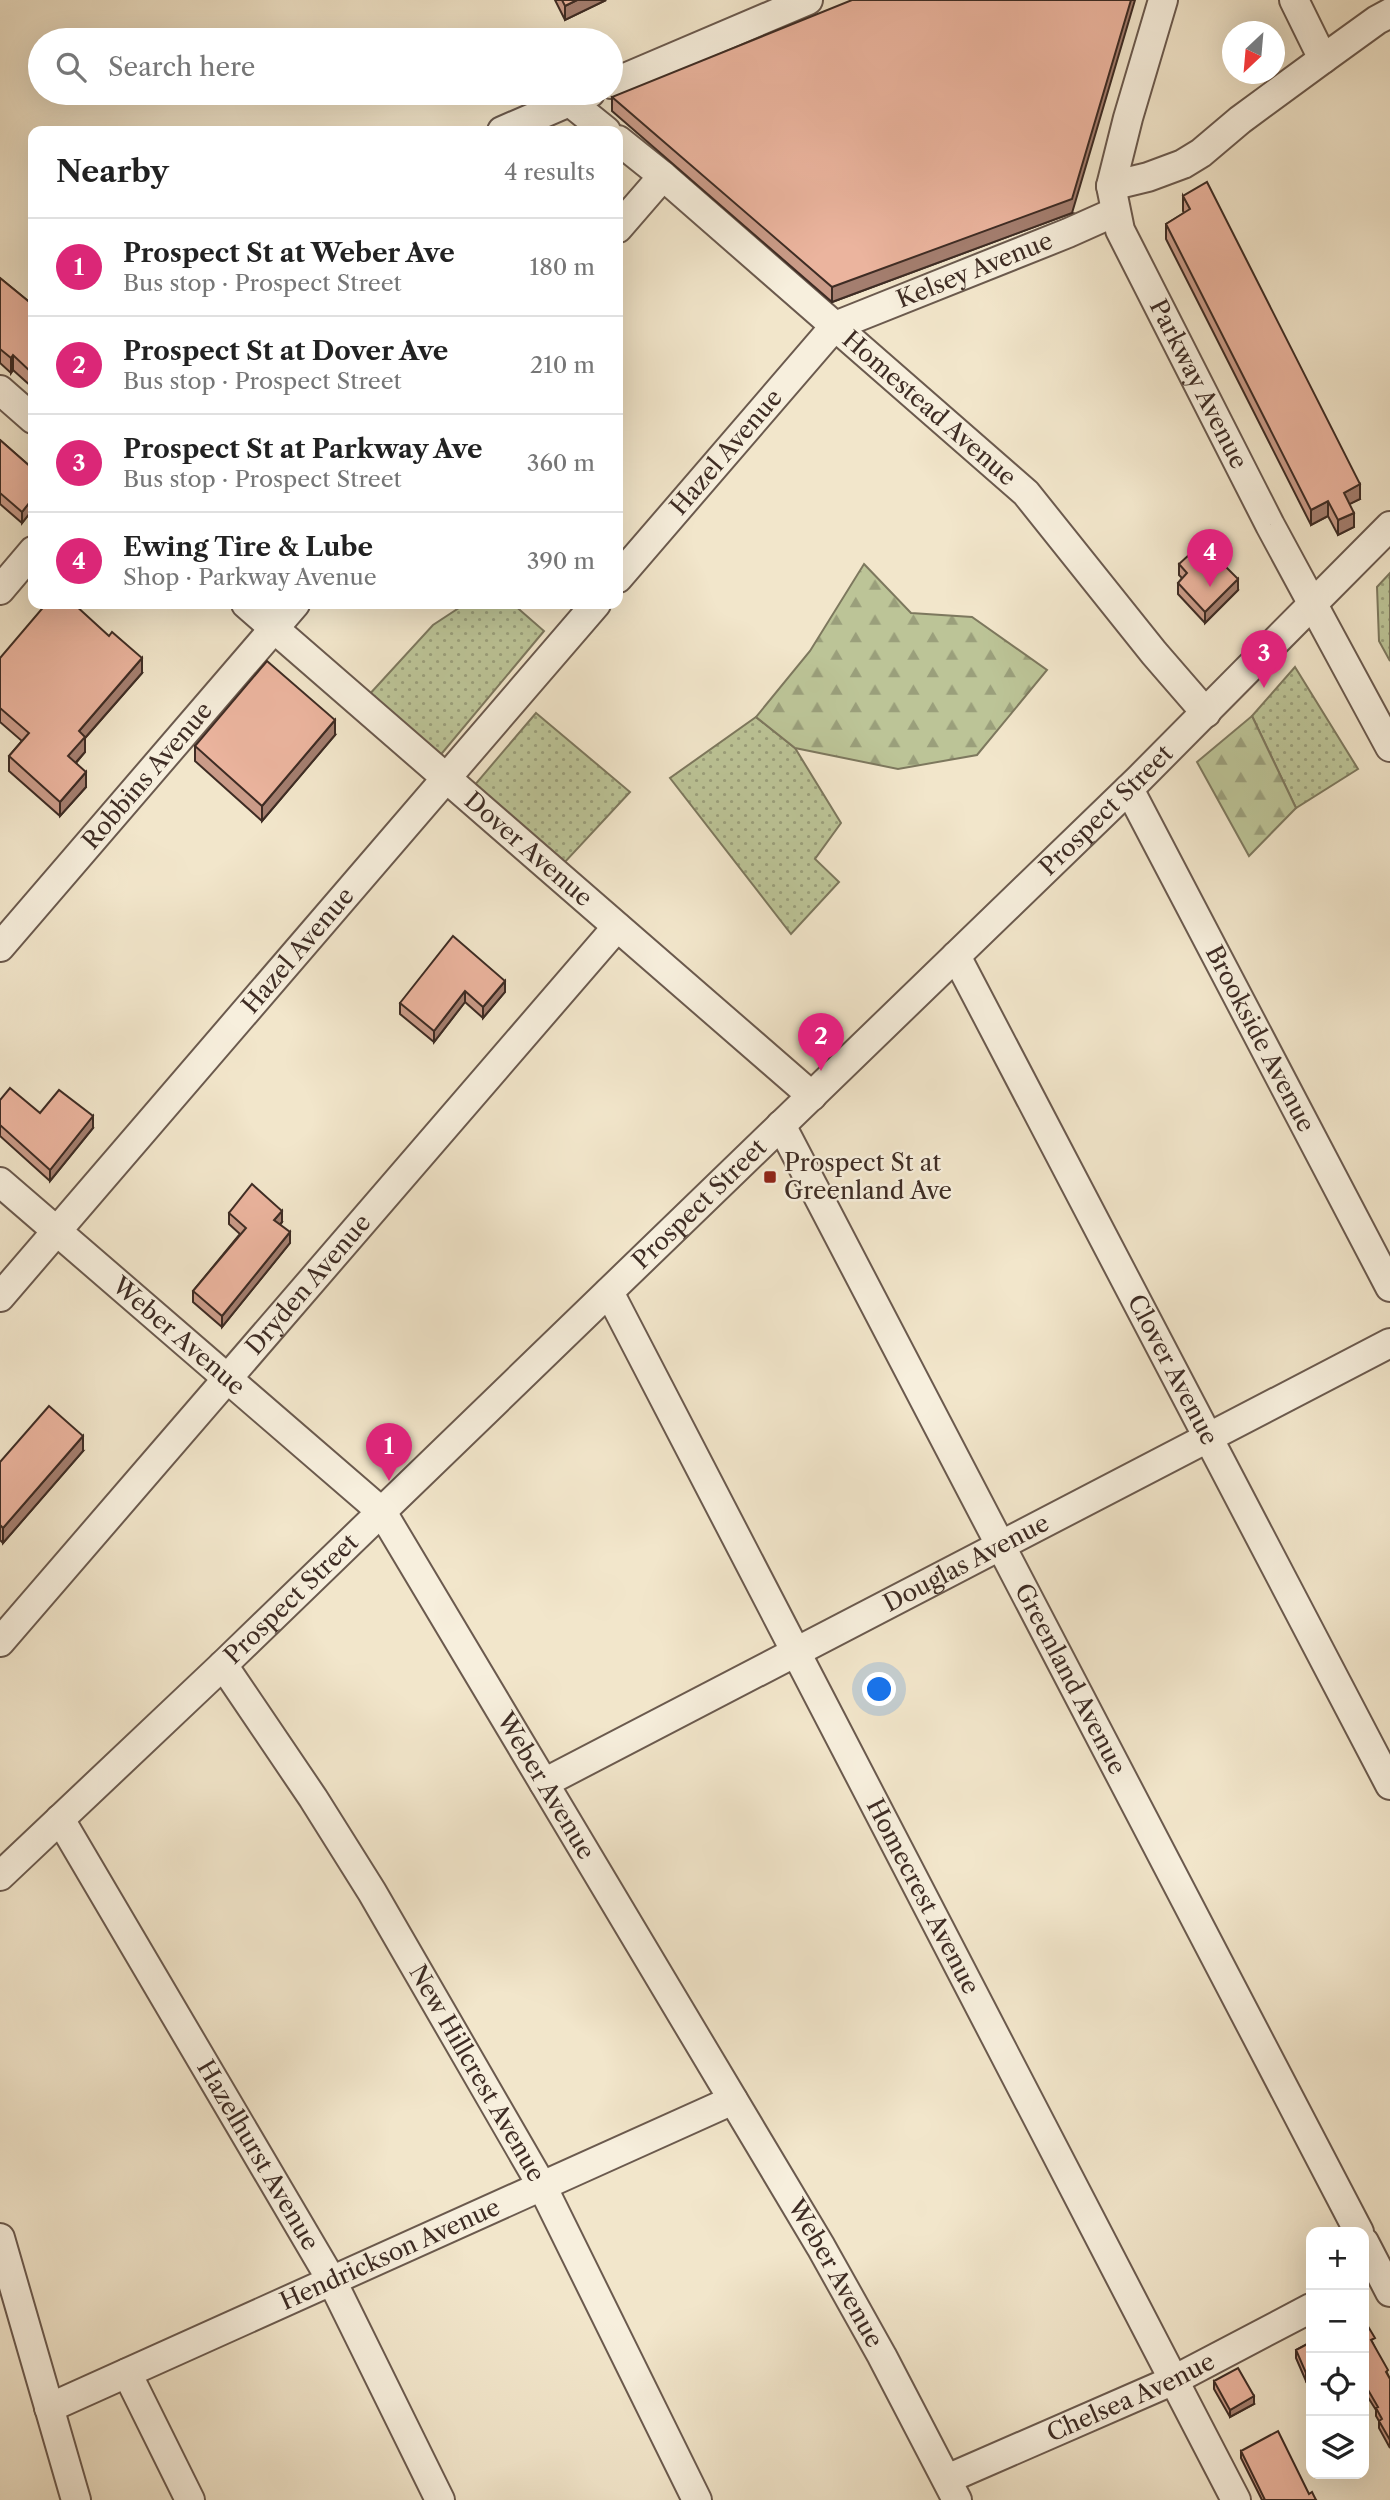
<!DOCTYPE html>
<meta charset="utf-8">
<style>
body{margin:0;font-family:"Libre Caslon Text",serif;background:#f6f6f6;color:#222}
.controls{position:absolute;right:21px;bottom:21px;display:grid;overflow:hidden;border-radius:14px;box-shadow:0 7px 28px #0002}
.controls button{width:63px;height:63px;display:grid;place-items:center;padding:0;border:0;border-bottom:2px solid #e0e0e0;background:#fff;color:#222;font:35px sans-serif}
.compass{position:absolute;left:1222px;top:21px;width:63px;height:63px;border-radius:50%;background:#fff;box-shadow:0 7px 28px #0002;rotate:206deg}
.you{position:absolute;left:880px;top:1690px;width:24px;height:24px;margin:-18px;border:5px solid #fff;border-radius:50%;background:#1a73e8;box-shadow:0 0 0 10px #1a73e833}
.badge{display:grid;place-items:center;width:46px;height:46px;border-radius:50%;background:#db2777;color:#fff;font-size:23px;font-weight:700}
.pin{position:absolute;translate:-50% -58px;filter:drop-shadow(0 2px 4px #0008)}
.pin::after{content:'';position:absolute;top:37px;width:24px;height:21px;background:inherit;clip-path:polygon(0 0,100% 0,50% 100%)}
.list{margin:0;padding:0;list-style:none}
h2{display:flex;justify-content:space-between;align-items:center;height:91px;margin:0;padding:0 28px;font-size:30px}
h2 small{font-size:23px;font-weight:400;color:#767676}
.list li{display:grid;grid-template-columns:46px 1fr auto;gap:21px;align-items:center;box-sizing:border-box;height:98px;padding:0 28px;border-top:2px solid #e0e0e0}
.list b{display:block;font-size:26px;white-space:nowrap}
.list p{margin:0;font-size:23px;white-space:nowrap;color:#767676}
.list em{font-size:23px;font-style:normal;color:#767676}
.icon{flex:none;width:38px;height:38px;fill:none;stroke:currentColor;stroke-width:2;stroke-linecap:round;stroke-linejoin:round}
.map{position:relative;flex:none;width:1390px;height:2500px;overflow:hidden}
.search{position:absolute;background:#fff;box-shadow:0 7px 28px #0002;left:28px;top:28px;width:595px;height:77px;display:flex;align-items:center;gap:18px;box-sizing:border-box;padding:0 24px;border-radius:38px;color:#767676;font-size:26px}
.panel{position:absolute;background:#fff;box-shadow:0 7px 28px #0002;left:28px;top:126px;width:595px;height:483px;border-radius:14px}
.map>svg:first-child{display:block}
</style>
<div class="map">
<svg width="1390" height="2500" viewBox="0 0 1390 2500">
<defs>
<pattern id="grass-dots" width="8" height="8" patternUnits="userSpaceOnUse" patternTransform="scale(1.75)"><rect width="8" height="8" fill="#bcc497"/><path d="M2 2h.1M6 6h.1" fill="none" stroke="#9a9f7b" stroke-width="1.8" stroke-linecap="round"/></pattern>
<pattern id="forest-firs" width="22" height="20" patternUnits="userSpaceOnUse" patternTransform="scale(1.75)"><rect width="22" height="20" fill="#bcc497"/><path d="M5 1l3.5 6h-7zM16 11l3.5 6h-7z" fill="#9a9f7b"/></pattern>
</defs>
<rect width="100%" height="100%" fill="#f2e6cb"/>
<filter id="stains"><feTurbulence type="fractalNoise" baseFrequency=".00286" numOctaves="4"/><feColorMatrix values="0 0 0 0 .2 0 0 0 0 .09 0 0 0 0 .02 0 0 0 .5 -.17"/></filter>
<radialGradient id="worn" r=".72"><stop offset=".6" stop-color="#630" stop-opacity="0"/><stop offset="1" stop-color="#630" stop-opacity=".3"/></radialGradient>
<!-- grass -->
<path fill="url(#grass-dots)" stroke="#7d785e" stroke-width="2" d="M1390,573V661L1379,641L1377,587Z
M465,604H513L544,631L438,758L367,697L433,625Z
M1295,667L1358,769L1296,808L1252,716Z
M536,713L630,792L565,862L473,787Z
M756,717L795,748L841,823L815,859L839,882L791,934L670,778Z"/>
<!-- forest -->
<path fill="url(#forest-firs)" stroke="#7d785e" stroke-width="2" d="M864,564L911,613L972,617L1047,670L977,755L898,769L795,748L756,717L810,651Z
M1252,716L1296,808L1249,856L1197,762Z"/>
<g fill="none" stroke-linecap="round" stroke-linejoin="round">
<defs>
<g id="minor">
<path id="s1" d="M1163,0L1128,118L1111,186L1120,230L1270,525L1390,747"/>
<path d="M1294,0L1323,59"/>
<path d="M611,84L808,0"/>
<path d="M570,102L606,131"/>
<path d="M502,131L590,93"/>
<path id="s2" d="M618,140L663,176L1026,493L1154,653L1206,713"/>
<path d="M1111,186L1148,177L1183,164L1201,153L1240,120L1323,59L1377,20L1390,13"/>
<path d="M618,228L663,176"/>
<path d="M0,390L33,419"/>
<path id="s3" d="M618,578L835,326L1068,233L1115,212"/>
<path d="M0,590L33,551"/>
<path id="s4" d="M246,604L812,1096"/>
<path id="s5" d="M1129,789L1390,1287"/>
<path id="s6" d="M0,947L295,604"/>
<path id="s7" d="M956,956L1390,1785"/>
<path id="s8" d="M781,1125L1359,2232"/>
<path id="s9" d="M0,1182L382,1512L821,2247L882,2356L957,2500"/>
<path id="s10" d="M609,1292L1236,2500"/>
<path id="s11" d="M0,1297L596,604"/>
<path id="s12" d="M0,1642L617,927"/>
<path id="s13" d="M223,1665L313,1798L372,1892L542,2186L697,2500"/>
<path id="s14" d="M544,1783L1390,1343"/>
<path id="s15" d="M60,1819L332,2281L440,2500"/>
<path id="s16" d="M0,1876L223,1665L1139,779L1390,526"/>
<path d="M0,2238L76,2500"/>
<path d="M1364,2242L1390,2292"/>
<path d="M127,2373L190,2500"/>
<path id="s17" d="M49,2408L733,2100"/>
<path id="s18" d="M947,2479L1174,2380L1311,2308"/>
</g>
</defs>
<!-- minor casing -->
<use href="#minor" stroke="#6b5a4e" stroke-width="32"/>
<!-- minor -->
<use href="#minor" stroke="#f7efdd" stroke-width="28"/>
</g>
<!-- wall -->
<path fill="#ca9b88" stroke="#3e2c24" stroke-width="2" d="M555,0H606L565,20Z
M612,97L1072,213L832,302L612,111Z
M1183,196L1360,499L1349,504L1354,527L1338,535L1328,516L1311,525L1166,239V224L1184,213L1183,211Z
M0,278L33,305V388L13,370L11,373L0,363Z
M0,440L33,469V509L22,523L0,504Z
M1179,564L1238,590L1205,623L1178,594V583L1182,578L1179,575Z
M0,658L142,673L85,738V752L76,763L86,787L60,816L9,771V756L22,741L0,722Z
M335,735L262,821L195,761V746Z
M505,981V992L483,1018L465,1002L434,1042L400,1014V1003Z
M0,1100L40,1113L93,1128L50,1181L0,1136Z
M229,1213L282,1222L280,1225L290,1243L222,1327L193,1302V1291L240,1234L229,1224Z
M83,1451L3,1543L0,1540V1462Z
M1364,2325L1390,2379V2448L1379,2428V2421L1376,2416V2410L1364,2391Z
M1311,2342L1306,2381L1296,2358V2350Z
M1214,2381L1254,2404L1230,2417L1214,2389Z
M1241,2451L1309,2494L1316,2500H1262L1241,2458Z"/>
<!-- shaded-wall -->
<path fill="#a47e6f" stroke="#3e2c24" stroke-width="2" d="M577,0H606L565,20V6Z
M1131,0H1135L1072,213L832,302V287Z
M13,355V370L11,373V358Z
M1360,484V499L1344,507V493Z
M33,498V509L22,523V512Z
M1328,501V516L1311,525V510Z
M1354,513V527L1338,535V520Z
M1238,579V590L1205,623V612Z
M142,658V673L85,738V752L68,771V756L79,731Z
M335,720V735L262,821V806Z
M86,772V787L60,816V802Z
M505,981V992L483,1018V1007Z
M465,991V1002L434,1042V1031Z
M93,1116V1128L50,1181V1170Z
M282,1211V1222L274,1231V1220Z
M290,1232V1243L222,1327V1316Z
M83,1436V1451L3,1543V1528Z
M1311,2371V2378L1306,2381V2373Z
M1254,2396V2404L1230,2417V2410Z"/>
<!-- building -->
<path fill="#ebb49e" stroke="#3e2c24" stroke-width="2" d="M562,0H577L565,6Z
M852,0H1131L1072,199L832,287L612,97Z
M1207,182L1360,484L1344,493L1354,513L1338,520L1328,501L1311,510L1166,224L1190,209L1183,196Z
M0,278L33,305V374L13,355L11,358L0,349Z
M0,440L33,469V498L22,512L0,493Z
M1202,543L1238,579L1205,612L1178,583L1187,573L1179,564Z
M46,604H74L109,636L112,632L142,658L79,731L85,737L68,756L86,772L60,802L9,756L29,733L0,708V658Z
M267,661L335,720L262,806L195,746Z
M453,936L505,981L483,1007L465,991L434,1031L400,1003Z
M10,1088L40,1113L59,1090L93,1116L50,1170L0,1125V1100Z
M252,1184L282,1211L274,1220L290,1232L222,1316L193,1291L246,1228L229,1213Z
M49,1406L83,1436L3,1528L0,1525V1462Z
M1366,2323L1375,2338L1371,2340L1388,2370L1386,2372L1390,2379V2440L1379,2421L1382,2419L1376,2408L1378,2407L1364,2383V2325Z
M1311,2342V2371L1306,2373L1296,2350Z
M1238,2368L1254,2396L1230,2410L1214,2381Z
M1278,2431L1309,2494L1312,2492L1316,2500H1265L1241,2451Z"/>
<!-- markers -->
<rect fill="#8f2418" stroke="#f7efdd" stroke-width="2.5" x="763" y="1170" width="14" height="14" rx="3.5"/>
<g text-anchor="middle" stroke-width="5" stroke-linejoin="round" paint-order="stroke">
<!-- street labels -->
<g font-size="24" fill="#3e2c24" stroke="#f7efdd">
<text dy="8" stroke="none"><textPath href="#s3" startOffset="483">Kelsey Avenue</textPath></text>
<text dy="8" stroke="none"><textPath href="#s1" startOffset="411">Parkway Avenue</textPath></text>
<text dy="8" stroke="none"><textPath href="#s2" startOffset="411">Homestead Avenue</textPath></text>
<text dy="8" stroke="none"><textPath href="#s3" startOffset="166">Hazel Avenue</textPath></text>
<text dy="8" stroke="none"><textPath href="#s6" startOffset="226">Robbins Avenue</textPath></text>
<text dy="8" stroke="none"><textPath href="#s16" startOffset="1536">Prospect Street</textPath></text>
<text dy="8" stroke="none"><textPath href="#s4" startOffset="374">Dover Avenue</textPath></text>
<text dy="8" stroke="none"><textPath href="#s11" startOffset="457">Hazel Avenue</textPath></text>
<text dy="8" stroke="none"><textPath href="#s5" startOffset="282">Brookside Avenue</textPath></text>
<text dy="8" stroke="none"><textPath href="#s16" startOffset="970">Prospect Street</textPath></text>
<text dy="8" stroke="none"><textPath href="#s12" startOffset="472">Dryden Avenue</textPath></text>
<text dy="8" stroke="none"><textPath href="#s9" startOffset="236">Weber Avenue</textPath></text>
<text dy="8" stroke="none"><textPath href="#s7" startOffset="467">Clover Avenue</textPath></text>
<text dy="8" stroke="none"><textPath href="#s14" startOffset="476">Douglas Avenue</textPath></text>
<text dy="8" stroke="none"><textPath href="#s16" startOffset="402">Prospect Street</textPath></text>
<text dy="8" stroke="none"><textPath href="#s8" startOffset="625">Greenland Avenue</textPath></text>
<text dy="8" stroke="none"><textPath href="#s9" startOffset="824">Weber Avenue</textPath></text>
<text dy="8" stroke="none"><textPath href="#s10" startOffset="681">Homecrest Avenue</textPath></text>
<text dy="8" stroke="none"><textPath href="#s13" startOffset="481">New Hillcrest Avenue</textPath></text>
<text dy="8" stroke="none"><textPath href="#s15" startOffset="390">Hazelhurst Avenue</textPath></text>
<text dy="8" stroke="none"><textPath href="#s17" startOffset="374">Hendrickson Avenue</textPath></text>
<text dy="8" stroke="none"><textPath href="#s9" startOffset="1391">Weber Avenue</textPath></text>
<text dy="8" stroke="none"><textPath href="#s18" startOffset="201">Chelsea Avenue</textPath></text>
</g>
<!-- poi labels -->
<g font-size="24" fill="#3e2c24" stroke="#f7efdd" text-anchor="start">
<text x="784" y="1171">Prospect St at<tspan x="784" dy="28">Greenland Ave</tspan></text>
</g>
</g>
<rect width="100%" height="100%" filter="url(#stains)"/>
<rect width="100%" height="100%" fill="url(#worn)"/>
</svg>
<div class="controls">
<button>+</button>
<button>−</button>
<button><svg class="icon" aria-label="locate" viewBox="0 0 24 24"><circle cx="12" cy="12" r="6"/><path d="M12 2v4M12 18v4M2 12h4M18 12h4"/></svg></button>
<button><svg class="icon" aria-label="layers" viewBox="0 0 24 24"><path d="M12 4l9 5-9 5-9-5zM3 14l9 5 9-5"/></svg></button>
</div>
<svg class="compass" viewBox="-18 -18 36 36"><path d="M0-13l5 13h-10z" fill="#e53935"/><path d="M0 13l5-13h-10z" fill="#767676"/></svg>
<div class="you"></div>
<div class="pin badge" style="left:389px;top:1481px">1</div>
<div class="pin badge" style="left:821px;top:1071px">2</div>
<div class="pin badge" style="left:1264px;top:688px">3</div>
<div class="pin badge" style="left:1210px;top:587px">4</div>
<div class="search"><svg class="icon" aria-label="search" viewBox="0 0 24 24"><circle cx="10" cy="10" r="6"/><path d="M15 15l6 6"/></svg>Search here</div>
<section class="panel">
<h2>Nearby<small>4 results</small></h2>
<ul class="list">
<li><span class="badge">1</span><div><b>Prospect St at Weber Ave</b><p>Bus stop · Prospect Street</p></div><em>180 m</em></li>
<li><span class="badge">2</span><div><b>Prospect St at Dover Ave</b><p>Bus stop · Prospect Street</p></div><em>210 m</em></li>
<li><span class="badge">3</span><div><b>Prospect St at Parkway Ave</b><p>Bus stop · Prospect Street</p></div><em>360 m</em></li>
<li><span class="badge">4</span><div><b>Ewing Tire &amp; Lube</b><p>Shop · Parkway Avenue</p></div><em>390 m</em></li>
</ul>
</section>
</div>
